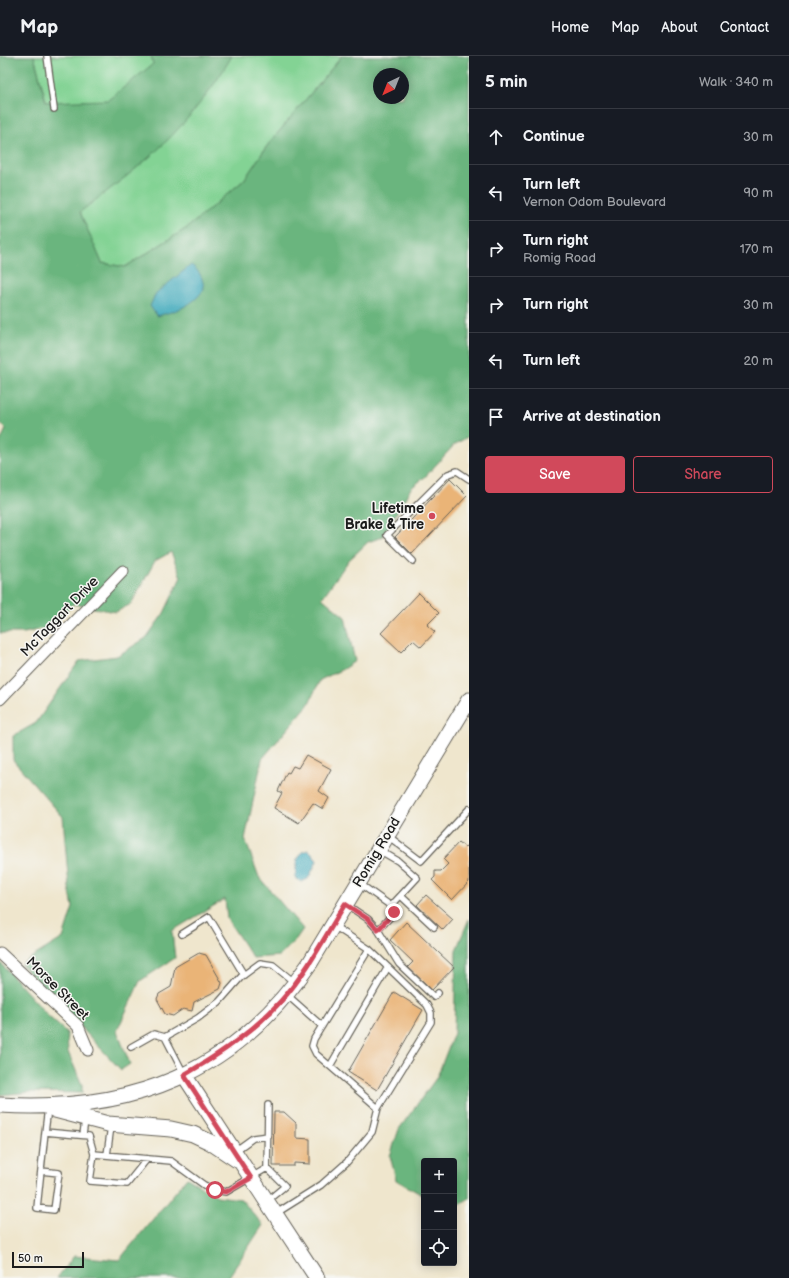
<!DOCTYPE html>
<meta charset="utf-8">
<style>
body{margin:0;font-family:"Balsamiq Sans",sans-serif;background:#242831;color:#f1f3f6}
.controls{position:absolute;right:12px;bottom:12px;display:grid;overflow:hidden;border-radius:4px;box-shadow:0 2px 10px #0003}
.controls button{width:36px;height:36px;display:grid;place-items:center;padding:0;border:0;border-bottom:1px solid #363941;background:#171b24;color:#f1f3f6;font:20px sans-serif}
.compass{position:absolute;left:373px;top:12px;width:36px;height:36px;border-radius:50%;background:#171b24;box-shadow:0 2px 10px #0003;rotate:223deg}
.scale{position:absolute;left:12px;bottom:10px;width:72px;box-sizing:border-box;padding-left:4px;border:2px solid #1c1c1c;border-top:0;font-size:11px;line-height:14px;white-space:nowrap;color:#1c1c1c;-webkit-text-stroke:3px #f6f6f2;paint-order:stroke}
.stop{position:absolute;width:12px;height:12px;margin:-9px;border:3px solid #d1495b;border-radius:50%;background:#fff}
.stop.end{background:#d1495b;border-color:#fff;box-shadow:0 1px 4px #0008}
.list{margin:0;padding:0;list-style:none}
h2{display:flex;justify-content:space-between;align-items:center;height:52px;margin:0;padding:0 16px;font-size:17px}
h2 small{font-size:13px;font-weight:400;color:#9ea1a6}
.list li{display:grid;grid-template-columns:26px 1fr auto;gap:12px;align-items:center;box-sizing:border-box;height:56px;padding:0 16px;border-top:1px solid #363941}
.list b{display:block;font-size:15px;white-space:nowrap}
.list p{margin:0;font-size:13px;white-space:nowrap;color:#9ea1a6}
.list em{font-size:13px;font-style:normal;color:#9ea1a6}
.actions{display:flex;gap:8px;padding:12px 16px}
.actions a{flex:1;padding:9px 0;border:1px solid #d1495b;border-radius:4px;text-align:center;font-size:14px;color:#d1495b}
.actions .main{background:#d1495b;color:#fff}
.icon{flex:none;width:22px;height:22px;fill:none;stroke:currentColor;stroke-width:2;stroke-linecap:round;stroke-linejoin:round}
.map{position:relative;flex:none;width:469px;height:1222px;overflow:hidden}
header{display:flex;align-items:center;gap:24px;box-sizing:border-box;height:56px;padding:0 20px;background:#171b24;border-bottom:1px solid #363941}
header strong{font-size:19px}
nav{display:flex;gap:22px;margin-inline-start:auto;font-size:14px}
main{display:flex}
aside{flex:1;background:#171b24}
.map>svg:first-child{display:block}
</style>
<header>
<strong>Map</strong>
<nav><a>Home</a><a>Map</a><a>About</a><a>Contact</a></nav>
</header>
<main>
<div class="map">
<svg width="469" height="1222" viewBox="0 0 469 1222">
<rect width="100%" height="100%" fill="#f6f6f2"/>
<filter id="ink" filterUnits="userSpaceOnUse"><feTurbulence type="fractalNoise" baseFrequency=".025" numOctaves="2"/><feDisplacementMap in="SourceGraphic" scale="8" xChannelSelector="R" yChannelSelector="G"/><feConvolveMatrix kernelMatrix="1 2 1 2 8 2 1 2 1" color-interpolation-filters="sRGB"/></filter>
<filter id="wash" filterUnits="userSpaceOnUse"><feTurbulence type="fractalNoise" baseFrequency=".012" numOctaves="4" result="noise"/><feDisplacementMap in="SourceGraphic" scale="16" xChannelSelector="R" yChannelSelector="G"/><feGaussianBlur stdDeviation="0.9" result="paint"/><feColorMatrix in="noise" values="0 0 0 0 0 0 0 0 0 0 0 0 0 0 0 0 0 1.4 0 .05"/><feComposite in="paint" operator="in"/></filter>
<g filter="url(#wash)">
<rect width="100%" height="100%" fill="#efe6cd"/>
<!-- green -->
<path fill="#83d394" stroke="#507858" d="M34,0H342L267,90L244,124L187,172L125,211L102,207L84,167L49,56Z"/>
<!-- forest -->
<path fill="#6ab57e" stroke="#43684d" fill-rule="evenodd" d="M0,0H34L46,46L108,44L153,8L151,0H232C210,38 179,76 145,105C124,123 102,139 80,156L102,207L125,211L187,172L244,124L267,90L342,0H469V380L454,389L425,421L411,432L382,481L368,486L349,504L322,542L345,561L355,605L343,613L320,624L308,649L262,703L245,783L259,821L303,873L296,883L280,900L253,902L227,863L225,843L172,875L175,902L140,925L117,975L130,1008L121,1014L21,908L63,882L73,851L69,832L63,761L13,704V680L36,667L79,605L117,600L146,582L164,557L181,521L171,496L155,505L131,548L116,556L73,548L51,571L24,577H0V386L6,373L0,367ZM379,18H403V42H379Z
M469,863V1142L458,1150L454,1149V1105H424V1140L396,1124L390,1100L399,1073L437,1021L454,977L456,894Z
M0,906L49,961L67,977L68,996L82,1029V1037L30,1036L0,1039Z
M187,1122L217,1140L241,1143L263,1169L228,1222H57L74,1200L119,1204Z"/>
<!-- water -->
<path fill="#3ca9bb" stroke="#2c626c" d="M191,209C200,215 203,222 204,233C193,250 176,255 157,260L150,250L156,237Z
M308,794L313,798L317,805L308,823L301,826L295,821L297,804L302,796Z"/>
<g id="blocks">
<!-- building -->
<path fill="#eab477" d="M450,423L467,440L412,498L395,481Z
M419,537L439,557L427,569L435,576L421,591L413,584L401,596L381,577Z
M306,699L331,713L319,735L329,742L323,753L313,747L299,767L274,752L282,737L278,735L287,716L289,717L293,710L298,712Z
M459,786L465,791L469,787V826L452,844L432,824L435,821V815H441L448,808L443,803Z
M426,839L453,863L443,874L417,849Z
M406,866L454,911L432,934L408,911L413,906L390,884Z
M199,897L206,899L222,927L220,933L194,946L192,955L183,953L173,960L165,958L157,943L159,938L171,931L175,911Z
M394,936L423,954L377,1034L348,1016Z
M274,1056H284L296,1067V1082L310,1083V1108L294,1107V1110H273Z"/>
</g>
</g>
<g filter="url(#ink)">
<use href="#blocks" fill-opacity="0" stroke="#66635a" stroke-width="1"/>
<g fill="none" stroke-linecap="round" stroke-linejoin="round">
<defs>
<path id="lane" d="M47,0L54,53
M413,505L387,479L448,418L457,415L469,423
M388,780L421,805L469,753
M379,794L398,805L417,822L391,850
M401,840L434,871
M347,849L368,863L378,874L394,857L391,850L360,828
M378,874L399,908L434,941L438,937
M182,878L209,861L244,919
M369,893L427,949L431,957V966L378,1052
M286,938L322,970
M165,981L198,962L219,946L241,921L260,907L273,909L294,926
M131,991L154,978L165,981L184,1018
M330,1010L388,911
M48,1052L45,1076L89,1080L94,1098L90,1125L127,1128L147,1103
M83,1079L85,1064
M235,1095L253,1082L268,1080
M94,1098L171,1105L204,1129L215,1134L226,1136L267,1112
M107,1099L111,1070
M41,1115L59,1117L54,1154L37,1152L45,1076
M267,1145L285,1130L267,1112L268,1049
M275,1158L321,1129L347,1106L372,1076L378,1052L316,998L312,990L314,983L369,893L334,870"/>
<path id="street" d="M0,643L123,515
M0,897L78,970L88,994"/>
<path id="secondary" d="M184,1019L317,1222
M0,1049C132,1057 233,1018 310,907L469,644
M55,1054L108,1068L171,1073L193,1078L210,1086L237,1104"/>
</defs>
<!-- lane casing -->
<use href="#lane" stroke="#66635a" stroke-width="8"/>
<!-- street casing -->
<use href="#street" stroke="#66635a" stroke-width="13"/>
<!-- secondary casing -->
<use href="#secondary" stroke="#66635a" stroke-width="17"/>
<!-- lane -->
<use href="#lane" stroke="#fff" stroke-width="5.5"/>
<!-- street -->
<use href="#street" stroke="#fff" stroke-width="11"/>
<!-- secondary -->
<use href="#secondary" stroke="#fff" stroke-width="15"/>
</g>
</g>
<g fill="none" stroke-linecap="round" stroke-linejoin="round" filter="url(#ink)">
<!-- route -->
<path stroke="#d1495b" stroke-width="5" d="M215,1134L226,1136L251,1122L184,1019C219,999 254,975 281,945C307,916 325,881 345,848L368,863L378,874L394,856"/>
</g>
<!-- markers -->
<circle fill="#d1495b" stroke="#f6f6f2" stroke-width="1.5" cx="432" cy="460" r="4"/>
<g text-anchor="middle" stroke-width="3" stroke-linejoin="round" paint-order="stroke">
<!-- poi labels -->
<g font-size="14" font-weight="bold" fill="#1c1c1c" stroke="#f6f6f2" text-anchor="end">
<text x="424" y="457">Lifetime<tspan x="424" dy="16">Brake &amp; Tire</tspan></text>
</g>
<!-- street labels -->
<g font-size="14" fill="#1c1c1c" stroke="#f6f6f2">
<text transform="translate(59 560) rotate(-46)" y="5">McTaggart Drive</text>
<text transform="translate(376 796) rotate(-59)" y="5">Romig Road</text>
<text transform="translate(58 932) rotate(45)" y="5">Morse Street</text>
</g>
</g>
</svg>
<div class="controls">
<button>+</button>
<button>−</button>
<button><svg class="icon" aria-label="locate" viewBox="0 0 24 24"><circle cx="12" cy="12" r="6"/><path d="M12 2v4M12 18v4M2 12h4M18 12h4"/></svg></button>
</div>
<svg class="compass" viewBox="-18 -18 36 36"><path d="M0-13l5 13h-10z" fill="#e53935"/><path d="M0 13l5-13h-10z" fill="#9ea1a6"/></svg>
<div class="scale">50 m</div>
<div class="stop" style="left:215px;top:1134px"></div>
<div class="stop end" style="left:394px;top:856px"></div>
</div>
<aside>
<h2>5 min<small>Walk · 340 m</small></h2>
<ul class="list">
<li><svg class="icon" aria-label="ahead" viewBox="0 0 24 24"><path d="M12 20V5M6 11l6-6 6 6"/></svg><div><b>Continue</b></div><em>30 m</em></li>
<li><svg class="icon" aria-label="left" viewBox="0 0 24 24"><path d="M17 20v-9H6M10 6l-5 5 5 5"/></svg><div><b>Turn left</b><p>Vernon Odom Boulevard</p></div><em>90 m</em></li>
<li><svg class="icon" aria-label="right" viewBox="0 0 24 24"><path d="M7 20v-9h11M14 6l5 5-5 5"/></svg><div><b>Turn right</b><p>Romig Road</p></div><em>170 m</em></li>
<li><svg class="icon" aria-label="right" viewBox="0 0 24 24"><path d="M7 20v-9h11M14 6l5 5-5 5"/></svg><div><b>Turn right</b></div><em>30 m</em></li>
<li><svg class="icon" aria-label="left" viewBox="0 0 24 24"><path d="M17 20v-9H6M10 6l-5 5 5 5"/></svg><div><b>Turn left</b></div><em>20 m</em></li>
<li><svg class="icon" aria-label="arrive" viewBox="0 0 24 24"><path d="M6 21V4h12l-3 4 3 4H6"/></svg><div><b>Arrive at destination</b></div></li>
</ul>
<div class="actions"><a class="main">Save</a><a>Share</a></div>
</aside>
</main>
